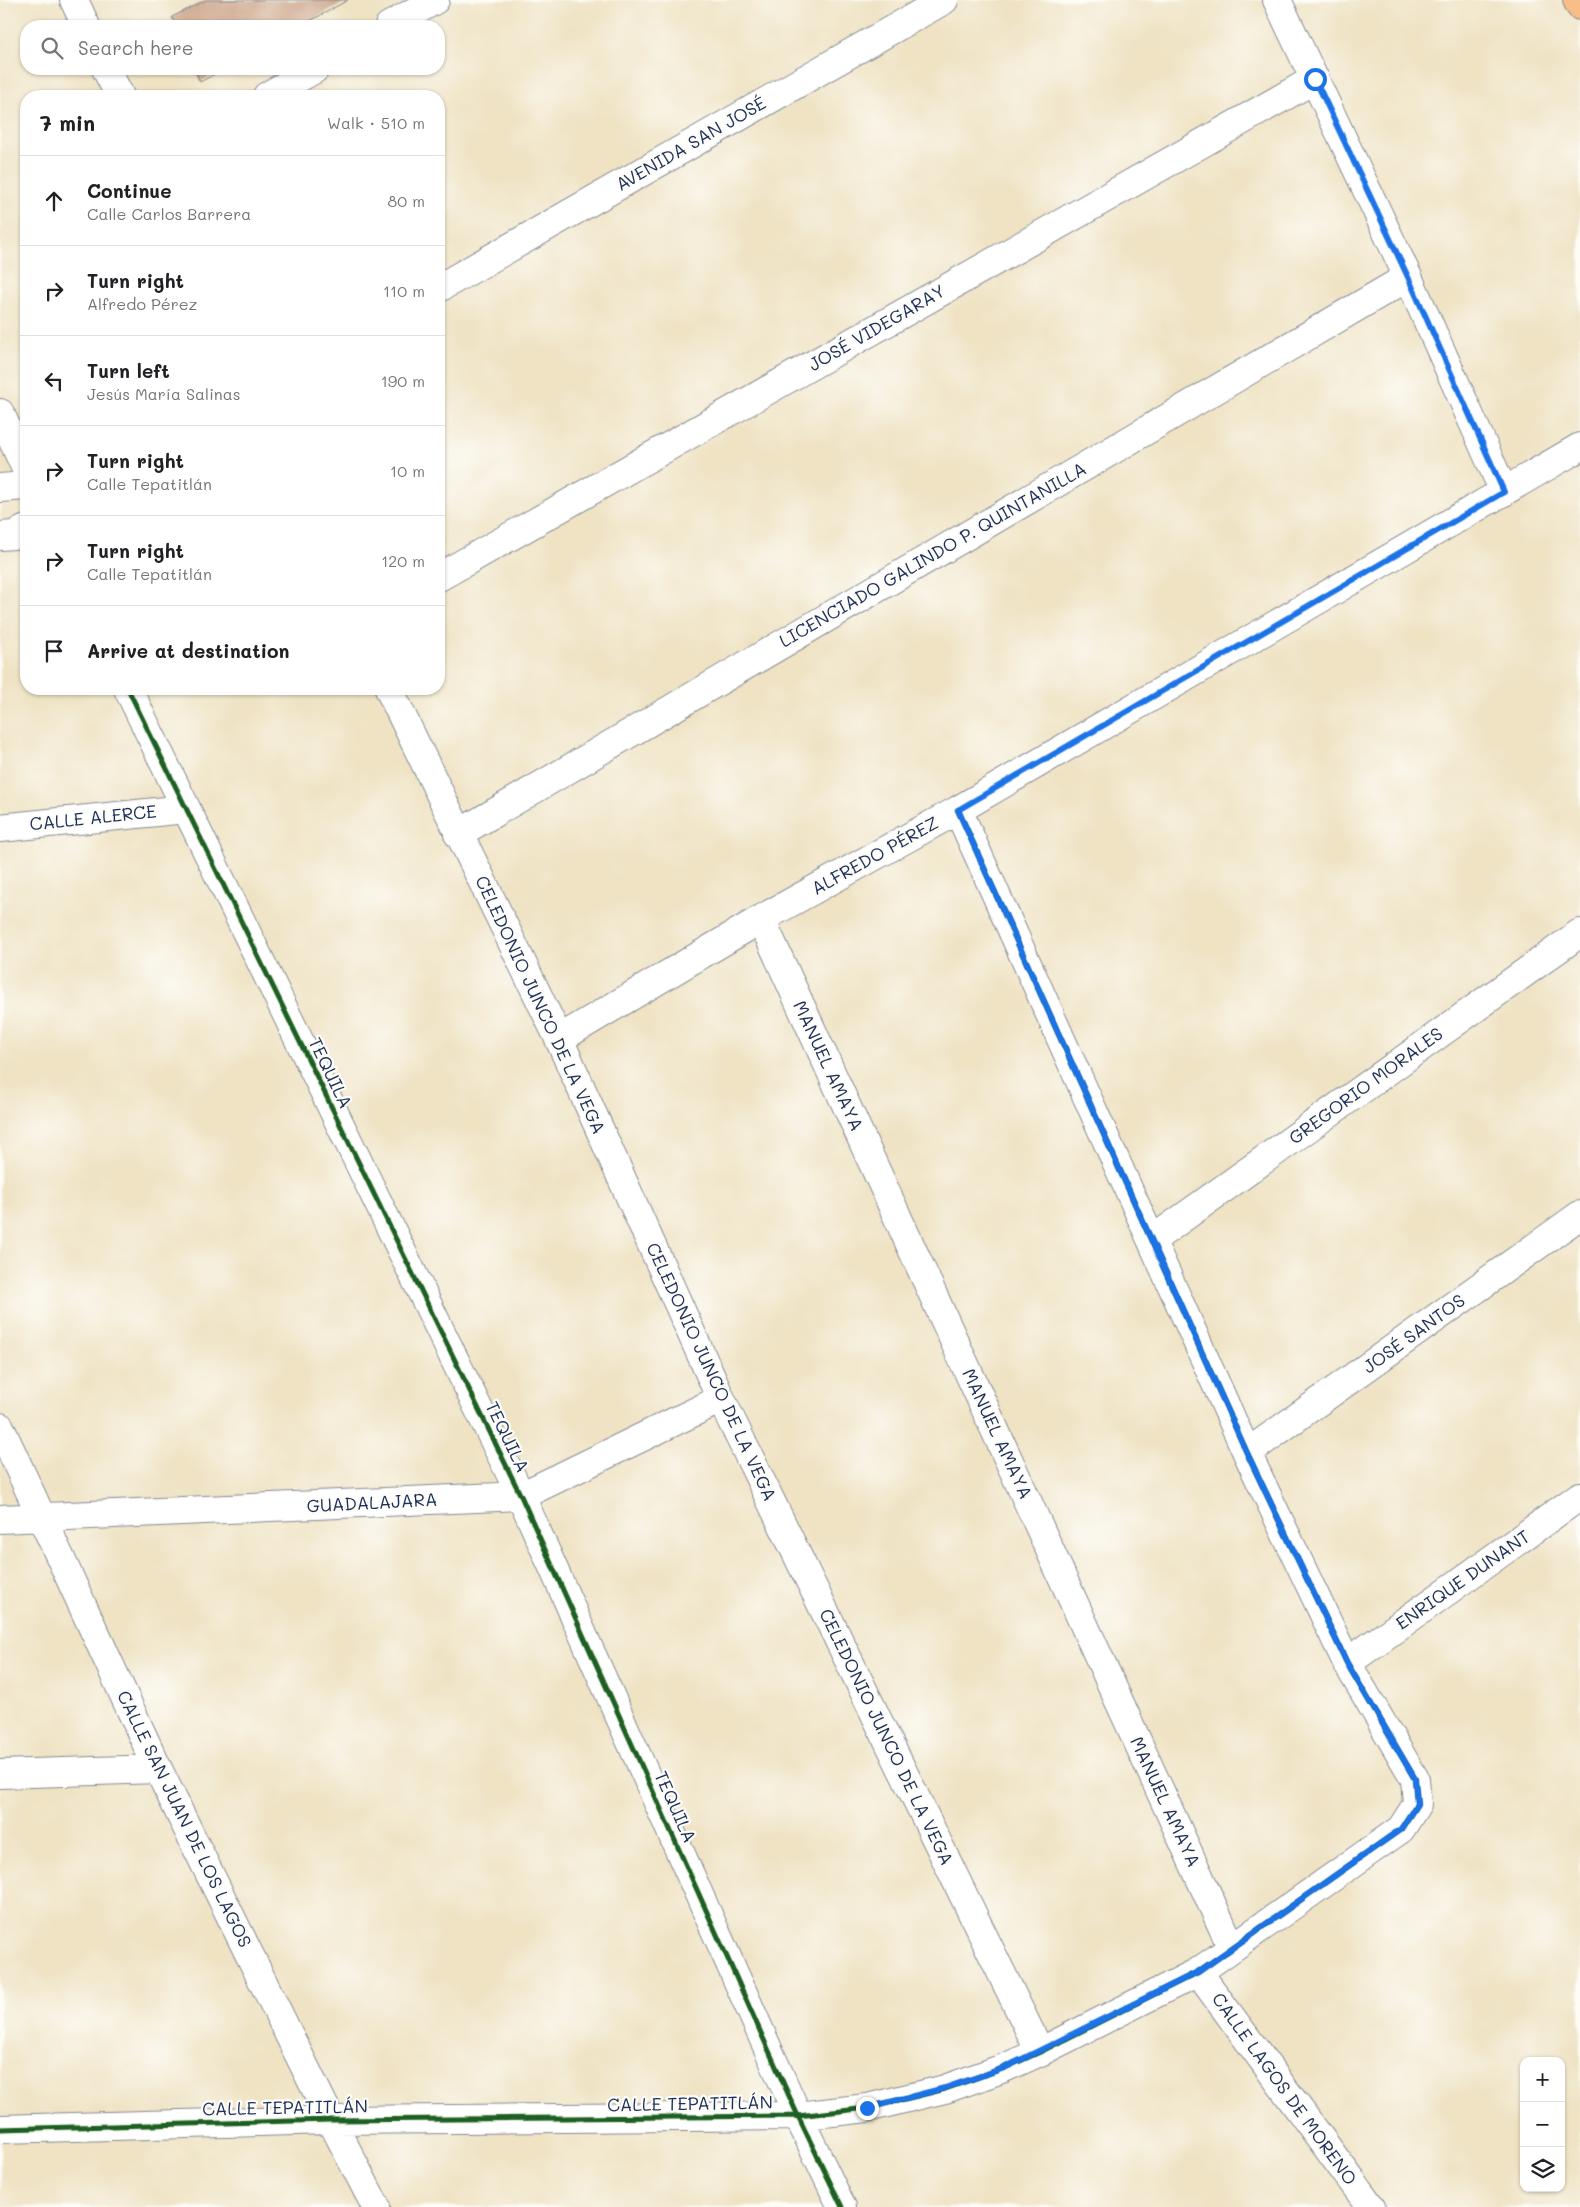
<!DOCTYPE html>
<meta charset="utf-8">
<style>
body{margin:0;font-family:Mali,sans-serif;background:#f6f6f6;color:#202124}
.controls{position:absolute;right:15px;bottom:15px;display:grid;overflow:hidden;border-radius:10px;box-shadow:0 1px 4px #0004}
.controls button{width:45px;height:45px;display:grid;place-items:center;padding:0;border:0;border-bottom:1px solid #e0e0e0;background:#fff;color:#202124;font:25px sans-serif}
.stop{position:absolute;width:15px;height:15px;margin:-11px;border:4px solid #1a73e8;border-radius:50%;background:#fff}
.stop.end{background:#1a73e8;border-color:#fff;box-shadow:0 1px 5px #0008}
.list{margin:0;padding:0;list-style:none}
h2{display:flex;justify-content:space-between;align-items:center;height:65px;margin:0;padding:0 20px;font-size:21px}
h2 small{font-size:16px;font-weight:400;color:#757577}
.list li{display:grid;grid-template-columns:32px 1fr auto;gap:15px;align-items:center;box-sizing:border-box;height:90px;padding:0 20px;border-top:1px solid #e0e0e0}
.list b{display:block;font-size:19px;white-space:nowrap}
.list p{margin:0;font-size:16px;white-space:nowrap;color:#757577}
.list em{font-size:16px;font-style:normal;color:#757577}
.icon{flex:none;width:28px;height:28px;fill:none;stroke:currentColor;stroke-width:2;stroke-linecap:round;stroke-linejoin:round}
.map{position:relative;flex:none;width:1580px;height:2207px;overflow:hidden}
.search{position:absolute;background:#fff;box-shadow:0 1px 4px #0004;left:20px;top:20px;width:425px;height:55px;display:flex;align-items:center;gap:12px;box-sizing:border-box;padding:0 18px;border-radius:20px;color:#757577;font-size:19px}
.panel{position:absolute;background:#fff;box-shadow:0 1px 4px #0004;left:20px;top:90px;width:425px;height:605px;border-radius:20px}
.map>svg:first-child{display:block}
</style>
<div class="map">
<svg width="1580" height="2207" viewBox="0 0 1580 2207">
<rect width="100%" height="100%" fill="#fdfcf7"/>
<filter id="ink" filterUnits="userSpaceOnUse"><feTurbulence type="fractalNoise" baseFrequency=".02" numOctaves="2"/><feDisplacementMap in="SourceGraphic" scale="10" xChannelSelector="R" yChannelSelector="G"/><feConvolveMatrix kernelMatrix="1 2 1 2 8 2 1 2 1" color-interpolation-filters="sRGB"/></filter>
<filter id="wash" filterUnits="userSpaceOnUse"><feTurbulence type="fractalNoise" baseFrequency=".0096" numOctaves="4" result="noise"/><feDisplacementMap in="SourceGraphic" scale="20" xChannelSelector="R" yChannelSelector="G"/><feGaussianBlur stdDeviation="1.12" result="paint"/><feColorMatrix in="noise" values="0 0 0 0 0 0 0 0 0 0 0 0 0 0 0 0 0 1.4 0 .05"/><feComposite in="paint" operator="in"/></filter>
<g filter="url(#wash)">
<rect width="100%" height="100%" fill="#efe3c4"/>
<g id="blocks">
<!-- building -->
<path fill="#caa185" d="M206,0H348L301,26H176L172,17Z
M195,69H224L200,82Z"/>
</g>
</g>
<g filter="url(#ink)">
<use href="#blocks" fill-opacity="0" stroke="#858991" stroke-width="1"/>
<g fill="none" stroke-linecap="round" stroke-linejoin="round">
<defs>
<path id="minor" d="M74,0L86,26
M1277,0L1408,277L1504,492
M389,26L435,0
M106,69L120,96
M267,96L315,69
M439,288L944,0
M0,413L26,469
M0,488L26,486
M0,536L14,535L26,529
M439,577L1315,79
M128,689L521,1496L798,2116L842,2207
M389,689L559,1039L721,1399L1040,2052
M0,828L186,809
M458,834L1408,277
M761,919L1232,1948
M559,1039L761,919L958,810L1580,447
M1152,1240L1580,933
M0,1427L158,1769L331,2120L376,2207
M1247,1453L1580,1215
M0,1519L521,1496L721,1399
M1347,1663L1580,1496
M0,1774L158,1769
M1198,1972L1371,2207
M0,2129L331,2120L798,2116L867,2108L945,2089L1004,2068L1040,2052L1198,1972L1401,1829L1417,1804L1415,1779L1347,1663L1247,1453L958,810"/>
<path id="major" d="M1577,0L1580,6"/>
</defs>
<!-- minor casing -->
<use href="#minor" stroke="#858991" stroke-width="30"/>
<!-- major casing -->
<use href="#major" stroke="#858991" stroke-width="30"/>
<!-- minor -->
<use href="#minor" stroke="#fff" stroke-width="28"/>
<!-- major -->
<use href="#major" stroke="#f7be87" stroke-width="28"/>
<defs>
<path id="cycleway" d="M128,689L521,1496L798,2116L842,2207
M0,2129L331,2120L798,2116L867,2108L945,2089L1004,2068L1040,2052L1198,1972L1401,1829L1417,1804L1415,1779L1347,1663L1247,1453L958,810"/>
</defs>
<!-- cycleway casing -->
<use href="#cycleway" stroke="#fdfcf7" stroke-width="8"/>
<!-- cycleway -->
<use href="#cycleway" stroke="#1b5e20" stroke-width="5"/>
</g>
</g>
<g fill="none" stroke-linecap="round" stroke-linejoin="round" filter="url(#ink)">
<!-- route -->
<path stroke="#1a73e8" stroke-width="6" d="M867,2108L945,2088L1004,2068L1198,1972L1401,1829L1417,1804L1415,1779L1347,1663L1247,1453L958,810L1504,492L1408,277L1315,79"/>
</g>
<g text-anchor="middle" stroke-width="4.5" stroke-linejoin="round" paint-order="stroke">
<!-- street labels -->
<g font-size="18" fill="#1b2f5e" stroke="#fdfcf7">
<text transform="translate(691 144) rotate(-30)" y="6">AVENIDA SAN JOSÉ</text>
<text transform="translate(877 328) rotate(-30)" y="6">JOSÉ VIDEGARAY</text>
<text transform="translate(933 555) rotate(-30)" y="6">LICENCIADO GALINDO P. QUINTANILLA</text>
<text transform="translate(93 818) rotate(-6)" y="6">CALLE ALERCE</text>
<text transform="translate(875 856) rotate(-29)" y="6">ALFREDO PÉREZ</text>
<text transform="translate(540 1005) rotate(65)" y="6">CELEDONIO JUNCO DE LA VEGA</text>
<text transform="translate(828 1066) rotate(65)" y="6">MANUEL AMAYA</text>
<text transform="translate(330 1073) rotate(64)" y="6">TEQUILA</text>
<text transform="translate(1366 1086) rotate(-36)" y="6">GREGORIO MORALES</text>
<text transform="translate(1414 1334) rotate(-36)" y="6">JOSÉ SANTOS</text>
<text transform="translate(711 1372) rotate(65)" y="6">CELEDONIO JUNCO DE LA VEGA</text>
<text transform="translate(997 1434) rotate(65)" y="6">MANUEL AMAYA</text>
<text transform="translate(507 1437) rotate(64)" y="6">TEQUILA</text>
<text transform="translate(372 1503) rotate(-3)" y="6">GUADALAJARA</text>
<text transform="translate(1463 1580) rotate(-35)" y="6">ENRIQUE DUNANT</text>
<text transform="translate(886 1737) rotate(64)" y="6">CELEDONIO JUNCO DE LA VEGA</text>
<text transform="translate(1165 1802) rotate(65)" y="6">MANUEL AMAYA</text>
<text transform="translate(675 1807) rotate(66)" y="6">TEQUILA</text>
<text transform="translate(184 1819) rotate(64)" y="6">CALLE SAN JUAN DE LOS LAGOS</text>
<text transform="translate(1284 2089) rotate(54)" y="6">CALLE LAGOS DE MORENO</text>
<text transform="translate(690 2104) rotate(-1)" y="6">CALLE TEPATITLÁN</text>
<text transform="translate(285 2108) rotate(-1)" y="6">CALLE TEPATITLÁN</text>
</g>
</g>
</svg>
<div class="controls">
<button>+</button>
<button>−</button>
<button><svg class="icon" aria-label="layers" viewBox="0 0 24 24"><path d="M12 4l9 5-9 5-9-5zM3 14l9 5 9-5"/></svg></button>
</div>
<div class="stop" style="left:1315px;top:79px"></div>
<div class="stop end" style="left:867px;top:2108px"></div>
<div class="search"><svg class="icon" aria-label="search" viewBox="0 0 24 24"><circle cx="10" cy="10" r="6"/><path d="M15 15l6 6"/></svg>Search here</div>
<section class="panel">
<h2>7 min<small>Walk · 510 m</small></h2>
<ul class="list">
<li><svg class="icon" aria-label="ahead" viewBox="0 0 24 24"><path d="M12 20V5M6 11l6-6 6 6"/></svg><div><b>Continue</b><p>Calle Carlos Barrera</p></div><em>80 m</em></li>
<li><svg class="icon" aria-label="right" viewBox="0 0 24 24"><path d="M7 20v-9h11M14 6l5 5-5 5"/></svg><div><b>Turn right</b><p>Alfredo Pérez</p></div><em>110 m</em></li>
<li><svg class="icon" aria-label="left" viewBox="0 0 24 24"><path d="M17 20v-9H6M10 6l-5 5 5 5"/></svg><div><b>Turn left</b><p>Jesús María Salinas</p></div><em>190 m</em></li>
<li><svg class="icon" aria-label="right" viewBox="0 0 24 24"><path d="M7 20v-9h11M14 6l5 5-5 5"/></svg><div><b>Turn right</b><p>Calle Tepatitlán</p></div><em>10 m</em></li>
<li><svg class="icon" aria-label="right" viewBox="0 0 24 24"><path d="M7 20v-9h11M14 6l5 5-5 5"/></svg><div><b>Turn right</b><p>Calle Tepatitlán</p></div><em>120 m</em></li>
<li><svg class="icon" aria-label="arrive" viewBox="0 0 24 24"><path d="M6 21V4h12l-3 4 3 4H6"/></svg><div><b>Arrive at destination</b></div></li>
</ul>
</section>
</div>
